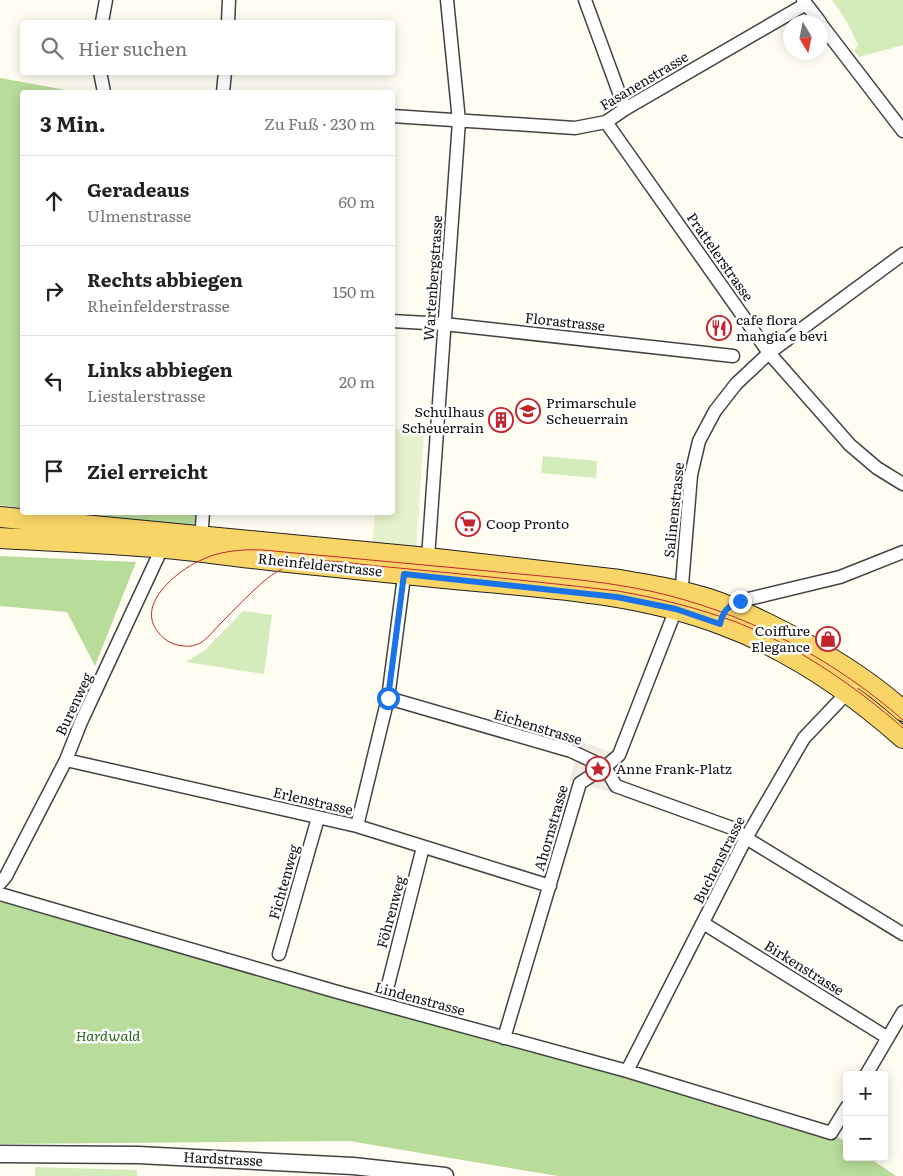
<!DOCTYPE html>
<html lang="de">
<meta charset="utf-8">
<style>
body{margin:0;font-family:Literata,serif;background:#f6f6f6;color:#222}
.controls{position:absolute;right:15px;bottom:15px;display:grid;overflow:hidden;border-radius:5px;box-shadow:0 2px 12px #0003}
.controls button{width:45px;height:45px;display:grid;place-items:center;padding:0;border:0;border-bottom:1px solid #e0e0e0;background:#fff;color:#222;font:25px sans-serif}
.compass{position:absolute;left:783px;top:15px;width:45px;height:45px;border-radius:50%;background:#fff;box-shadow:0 2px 12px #0003;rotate:170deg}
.stop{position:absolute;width:15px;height:15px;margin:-11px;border:4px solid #1a73e8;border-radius:50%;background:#fff}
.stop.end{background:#1a73e8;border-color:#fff;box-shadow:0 1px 5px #0008}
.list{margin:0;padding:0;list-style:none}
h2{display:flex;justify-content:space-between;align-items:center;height:65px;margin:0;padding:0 20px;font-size:21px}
h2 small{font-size:16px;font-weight:400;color:#767676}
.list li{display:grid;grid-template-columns:32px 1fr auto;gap:15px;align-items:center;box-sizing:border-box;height:90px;padding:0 20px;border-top:1px solid #e0e0e0}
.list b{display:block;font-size:19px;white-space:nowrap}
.list p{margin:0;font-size:16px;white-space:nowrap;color:#767676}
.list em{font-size:16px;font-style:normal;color:#767676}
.icon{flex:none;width:28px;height:28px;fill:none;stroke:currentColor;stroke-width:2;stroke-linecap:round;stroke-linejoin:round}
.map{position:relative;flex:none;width:903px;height:1176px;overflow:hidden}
.search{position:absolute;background:#fff;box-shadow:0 2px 12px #0003;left:20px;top:20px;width:375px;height:55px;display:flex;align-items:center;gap:12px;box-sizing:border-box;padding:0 18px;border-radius:5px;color:#767676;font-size:19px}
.panel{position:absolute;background:#fff;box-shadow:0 2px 12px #0003;left:20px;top:90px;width:375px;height:425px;border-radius:5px}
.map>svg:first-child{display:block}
</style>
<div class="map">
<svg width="903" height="1176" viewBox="0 0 903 1176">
<rect width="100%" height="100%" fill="#fffcf2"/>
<!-- green -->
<path fill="#d4ebbb" d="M832,0H903V45L859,57L854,51L858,45C851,29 843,14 832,0Z
M543,456L597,461L596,478L541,473Z
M243,611L272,615L264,674L186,662L205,650Z
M35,1167L137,1170V1176H35Z"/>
<!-- forest -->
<path fill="#b8dc9a" d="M0,78L77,92H22V508L0,505Z
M61,513H203L202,530Z
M0,556L136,562L95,666L67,612L0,606Z
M0,894L831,1133L847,1143V1157H868L896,1176H558L349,1141L0,1144Z"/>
<!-- pitch -->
<path fill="#e5f2cd" d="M393,429L424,432L416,551L372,546L375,513L392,512Z"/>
<!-- plaza -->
<path fill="#f0ece0" d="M582,742L626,757L613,793L569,780Z"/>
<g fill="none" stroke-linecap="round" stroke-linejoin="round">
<defs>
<path id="minor" d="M585,0L625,109
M803,0L820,22
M102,22L106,0
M228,22L229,0
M820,23L903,131
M100,72L104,92
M223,92L225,72
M392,116L575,128L606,122L625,109L806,4
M606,122L769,353L850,445L877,468L903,484
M392,321L444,324L733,356
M201,542L203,512
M428,558L459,121L447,0
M727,607L740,601L840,577L903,552
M388,698L571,751L605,767L616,786L732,828L746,838L903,934
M66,760L357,826L550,886
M357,826L388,698L405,569
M0,883L6,876L66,760L81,722L162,548L163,542
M0,894L334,991L627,1071L831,1133L847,1107
M703,923L888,1038
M279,954L318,818
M388,985L423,847
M504,1038L580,783L605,767L619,755L676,609L682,585L691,475L699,441L715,411L736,384L769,353L903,254
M627,1071L746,838L804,738L843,697L859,676
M866,1075L903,1012"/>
<path id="tertiary" d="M0,1154L138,1155L353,1166L445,1176"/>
<path id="primary" d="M0,517L428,558L620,580C650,585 680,590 709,599C731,606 752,616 772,626C818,649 865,676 903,711
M0,538C55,541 111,543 166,548C210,552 253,559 297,563C343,568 389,572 434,577C531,587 632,590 723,625C791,650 849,690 903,738"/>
</defs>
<!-- minor casing -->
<use href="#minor" stroke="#434343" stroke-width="15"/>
<!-- tertiary casing -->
<use href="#tertiary" stroke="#434343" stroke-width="19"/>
<!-- primary casing -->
<use href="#primary" stroke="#212121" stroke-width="22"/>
<!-- minor -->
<use href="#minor" stroke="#fff" stroke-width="12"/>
<!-- tertiary -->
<use href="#tertiary" stroke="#fff" stroke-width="16"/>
<!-- primary -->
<use href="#primary" stroke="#f9d568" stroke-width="20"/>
<!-- tram -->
<path stroke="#c2252e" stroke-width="1" d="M903,720C831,657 744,612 650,591C594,579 535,576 478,570C406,563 335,557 263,550C240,549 218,551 197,562C175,573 136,605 158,632C165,641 173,645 184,646C190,647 197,645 202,642C209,637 215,629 221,623C235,609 249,594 264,581C274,573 285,566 297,563C322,557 361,565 388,567C464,574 541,582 618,591C658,598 698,608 736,622C797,646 854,685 903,728"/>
</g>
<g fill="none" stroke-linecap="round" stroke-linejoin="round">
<!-- route -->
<path stroke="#1a73e8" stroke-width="6" d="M388,698L404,574L617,597L676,609L720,624C723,611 728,606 740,601"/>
</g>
<!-- icons -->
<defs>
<symbol id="restaurant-ring" viewBox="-11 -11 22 22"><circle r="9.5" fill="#fff" stroke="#c2252e" stroke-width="1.5"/><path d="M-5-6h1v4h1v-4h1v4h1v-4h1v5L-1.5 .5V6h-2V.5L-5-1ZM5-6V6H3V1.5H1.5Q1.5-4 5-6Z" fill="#c2252e"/></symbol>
<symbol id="school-ring" viewBox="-11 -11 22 22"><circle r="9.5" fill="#fff" stroke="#c2252e" stroke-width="1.5"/><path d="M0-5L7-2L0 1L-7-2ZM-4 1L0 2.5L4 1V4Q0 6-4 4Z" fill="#c2252e"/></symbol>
<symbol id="building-ring" viewBox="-11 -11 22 22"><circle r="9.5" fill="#fff" stroke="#c2252e" stroke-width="1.5"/><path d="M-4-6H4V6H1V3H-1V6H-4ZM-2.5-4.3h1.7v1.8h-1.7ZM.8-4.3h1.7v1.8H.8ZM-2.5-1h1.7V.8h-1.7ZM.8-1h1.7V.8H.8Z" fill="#c2252e"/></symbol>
<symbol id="supermarket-ring" viewBox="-11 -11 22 22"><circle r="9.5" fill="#fff" stroke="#c2252e" stroke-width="1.5"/><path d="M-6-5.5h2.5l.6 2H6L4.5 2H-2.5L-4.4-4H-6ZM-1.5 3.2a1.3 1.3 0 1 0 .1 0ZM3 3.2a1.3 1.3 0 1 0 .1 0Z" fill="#c2252e"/></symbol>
<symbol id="shop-ring" viewBox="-11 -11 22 22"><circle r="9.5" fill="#fff" stroke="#c2252e" stroke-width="1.5"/><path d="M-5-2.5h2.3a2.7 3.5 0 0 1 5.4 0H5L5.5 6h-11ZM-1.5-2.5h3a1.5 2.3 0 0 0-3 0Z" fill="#c2252e"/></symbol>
<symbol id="sight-ring" viewBox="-11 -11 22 22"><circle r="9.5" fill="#fff" stroke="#c2252e" stroke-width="1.5"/><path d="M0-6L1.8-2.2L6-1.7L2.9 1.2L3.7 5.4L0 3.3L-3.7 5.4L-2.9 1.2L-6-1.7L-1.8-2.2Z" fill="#c2252e"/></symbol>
</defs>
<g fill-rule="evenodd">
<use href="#restaurant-ring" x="705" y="314" width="28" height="28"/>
<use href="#school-ring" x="514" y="397" width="28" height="28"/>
<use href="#building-ring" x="487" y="406" width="28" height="28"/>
<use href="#supermarket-ring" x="454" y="510" width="28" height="28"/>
<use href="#shop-ring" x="814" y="625" width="28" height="28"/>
<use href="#sight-ring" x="584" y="755" width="28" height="28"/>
</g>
<g text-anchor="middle" stroke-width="5" stroke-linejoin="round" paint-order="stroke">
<!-- street labels -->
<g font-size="14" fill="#101010" stroke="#fff">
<text transform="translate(644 81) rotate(-31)" y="5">Fasanenstrasse</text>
<text transform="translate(720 257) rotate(55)" y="5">Prattelerstrasse</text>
<text transform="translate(433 278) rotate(-86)" y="5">Wartenbergstrasse</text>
<text transform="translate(565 322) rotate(6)" y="5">Florastrasse</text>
<text transform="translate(674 510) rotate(-84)" y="5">Salinenstrasse</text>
<text transform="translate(320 565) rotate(6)" y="5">Rheinfelderstrasse</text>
<text transform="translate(74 704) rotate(-65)" y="5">Burenweg</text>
<text transform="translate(538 727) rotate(17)" y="5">Eichenstrasse</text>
<text transform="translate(313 801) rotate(13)" y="5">Erlenstrasse</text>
<text transform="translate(551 828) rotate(-74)" y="5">Ahornstrasse</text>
<text transform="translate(719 860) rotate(-63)" y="5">Buchenstrasse</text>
<text transform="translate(284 882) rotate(-74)" y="5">Fichtenweg</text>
<text transform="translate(391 912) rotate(-75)" y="5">Föhrenweg</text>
<text transform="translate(804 968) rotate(32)" y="5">Birkenstrasse</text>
<text transform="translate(420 999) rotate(15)" y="5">Lindenstrasse</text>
<text transform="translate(223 1159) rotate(3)" y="5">Hardstrasse</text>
</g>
<!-- poi labels -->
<g font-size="14" fill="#101010" stroke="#fff" text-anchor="start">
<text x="736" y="325">cafe flora<tspan x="736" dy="16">mangia e bevi</tspan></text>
<text x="546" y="408">Primarschule<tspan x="546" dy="16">Scheuerrain</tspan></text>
<text x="484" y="417" text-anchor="end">Schulhaus<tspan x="484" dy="16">Scheuerrain</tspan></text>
<text x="486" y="529">Coop Pronto</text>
<text x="810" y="636" text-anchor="end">Coiffure<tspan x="810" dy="16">Elegance</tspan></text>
<text x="616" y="774">Anne Frank-Platz</text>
</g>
<!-- park labels -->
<g font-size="14" font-style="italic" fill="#2e691e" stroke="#fff">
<text x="108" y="1041">Hardwald</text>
</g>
</g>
</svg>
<div class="controls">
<button>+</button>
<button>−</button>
</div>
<svg class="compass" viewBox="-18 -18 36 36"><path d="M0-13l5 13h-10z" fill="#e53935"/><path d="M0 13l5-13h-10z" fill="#767676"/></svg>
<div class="stop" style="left:388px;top:698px"></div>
<div class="stop end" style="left:740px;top:601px"></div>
<div class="search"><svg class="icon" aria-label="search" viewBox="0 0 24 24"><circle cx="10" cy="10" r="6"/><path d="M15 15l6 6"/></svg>Hier suchen</div>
<section class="panel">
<h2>3 Min.<small>Zu Fuß · 230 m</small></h2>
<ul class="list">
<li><svg class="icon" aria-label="ahead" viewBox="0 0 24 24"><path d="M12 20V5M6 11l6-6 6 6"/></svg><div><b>Geradeaus</b><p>Ulmenstrasse</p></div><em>60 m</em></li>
<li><svg class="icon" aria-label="right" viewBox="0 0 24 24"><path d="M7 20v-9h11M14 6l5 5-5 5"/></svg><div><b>Rechts abbiegen</b><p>Rheinfelderstrasse</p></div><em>150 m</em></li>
<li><svg class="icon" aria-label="left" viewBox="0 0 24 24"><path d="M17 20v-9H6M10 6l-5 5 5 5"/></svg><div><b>Links abbiegen</b><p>Liestalerstrasse</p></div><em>20 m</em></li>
<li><svg class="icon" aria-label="arrive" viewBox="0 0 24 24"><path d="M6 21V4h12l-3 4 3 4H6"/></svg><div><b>Ziel erreicht</b></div></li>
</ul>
</section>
</div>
